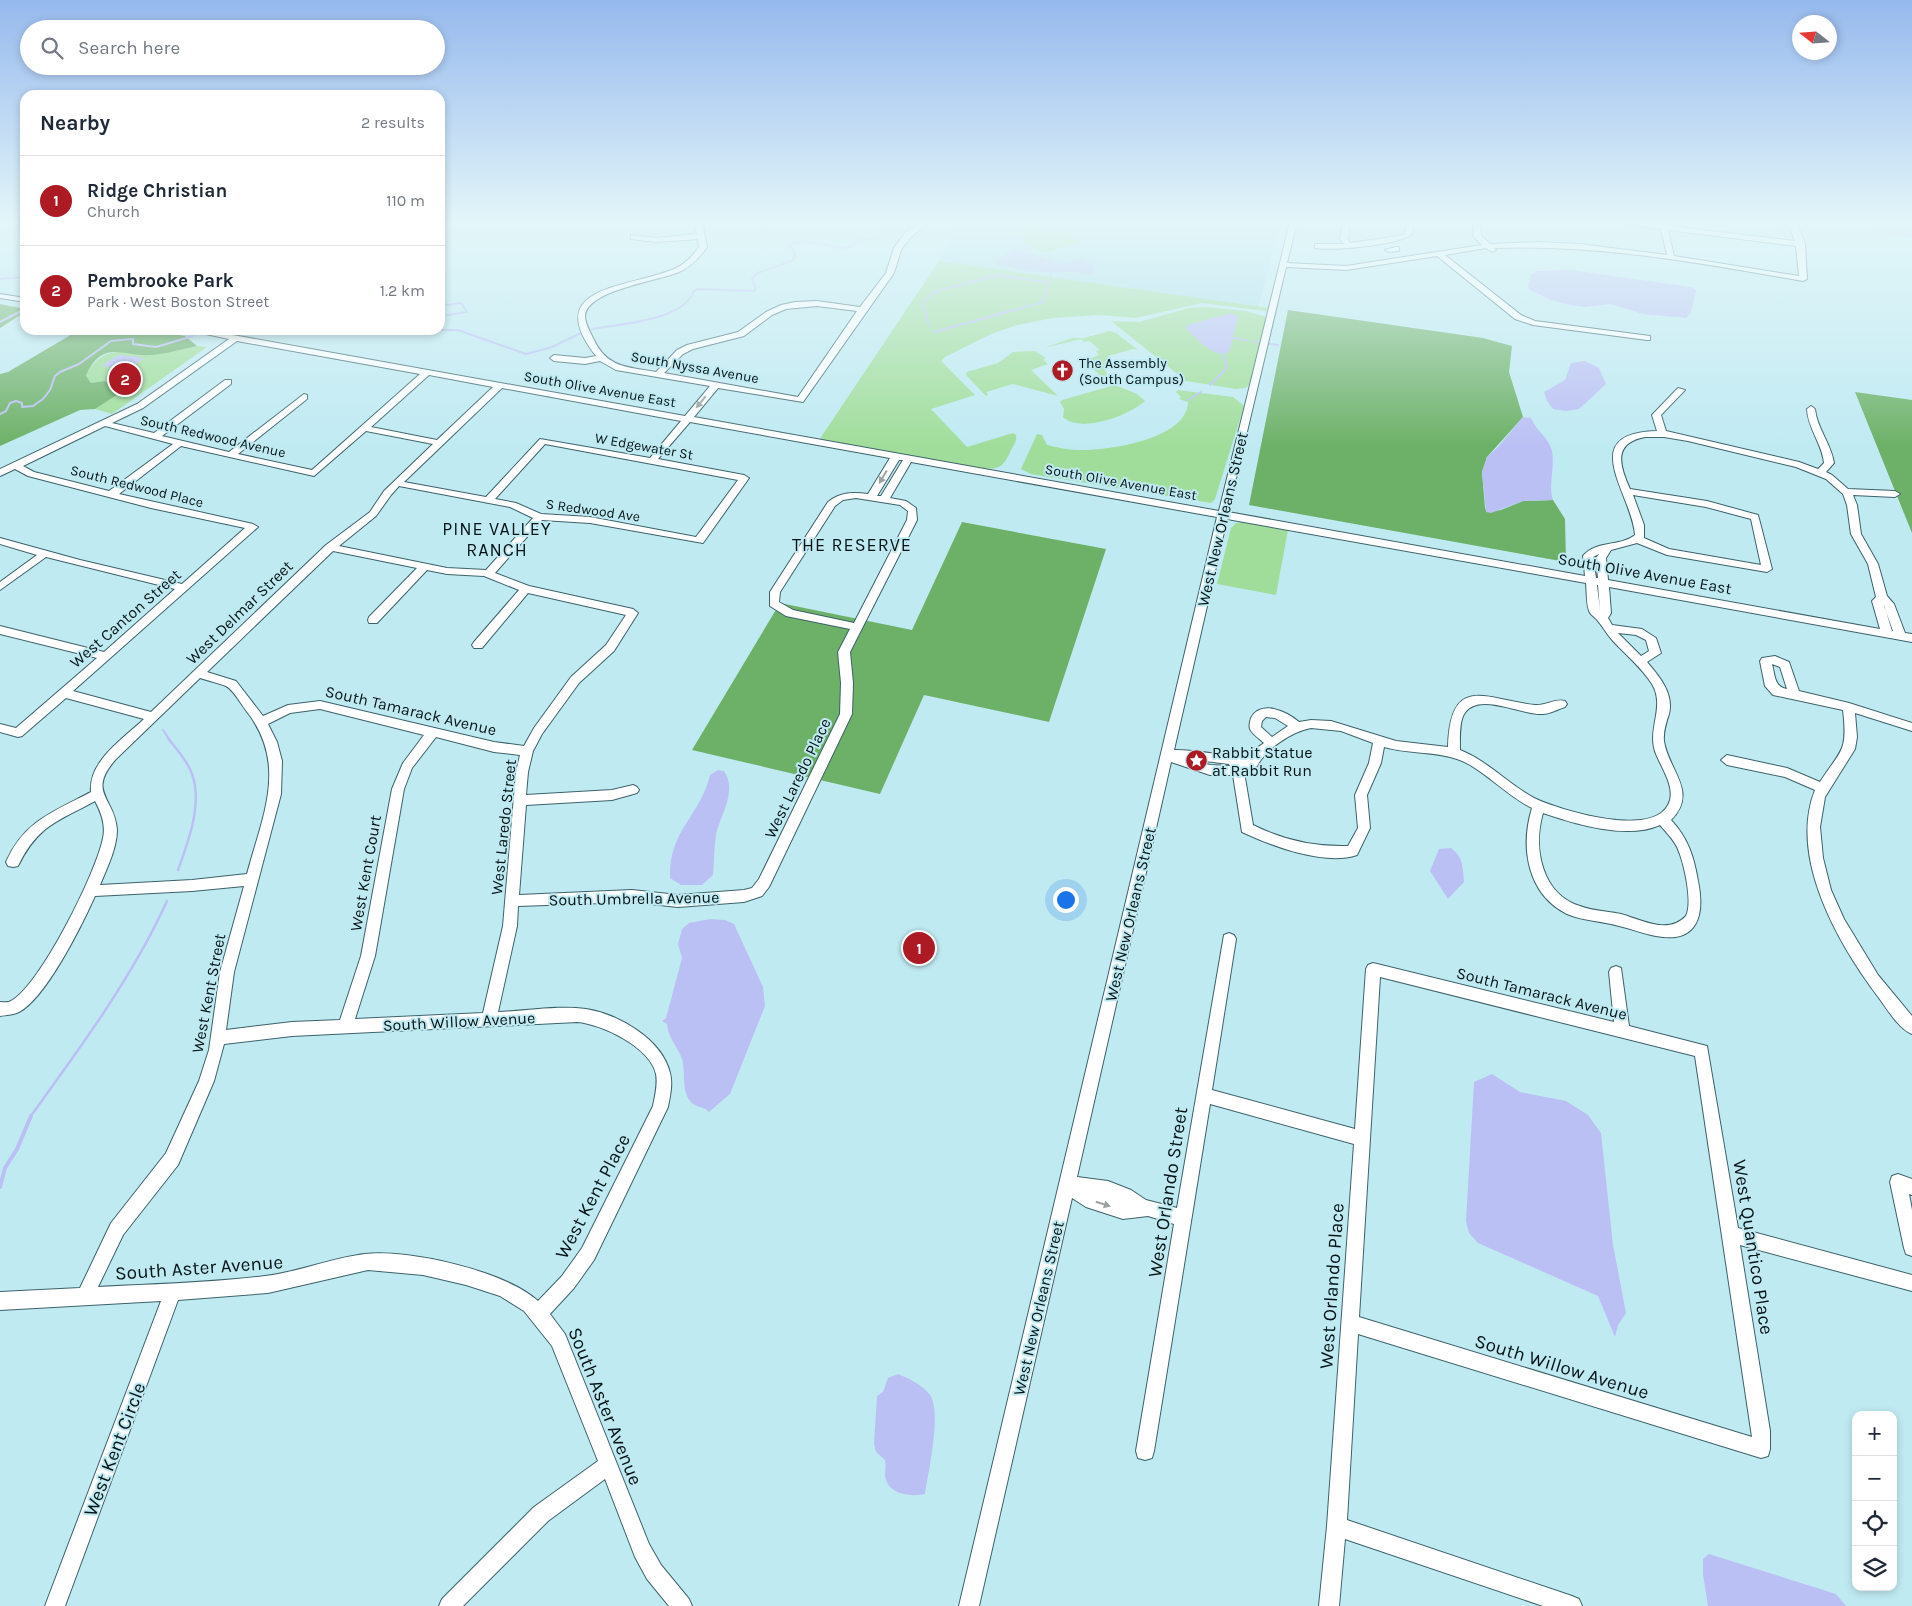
<!DOCTYPE html>
<meta charset="utf-8">
<style>
body{margin:0;font-family:Karla,sans-serif;background:#f6f6f7;color:#1f2937}
.controls{position:absolute;right:15px;bottom:15px;display:grid;overflow:hidden;border-radius:10px;box-shadow:0 2px 8px #0003}
.controls button{width:45px;height:45px;display:grid;place-items:center;padding:0;border:0;border-bottom:1px solid #e0e1e3;background:#fff;color:#1f2937;font:25px sans-serif}
.compass{position:absolute;left:1792px;top:15px;width:45px;height:45px;border-radius:50%;background:#fff;box-shadow:0 2px 8px #0003;rotate:287deg}
.you{position:absolute;left:1065px;top:899px;width:18px;height:18px;margin:-12px;border:4px solid #fff;border-radius:50%;background:#1a73e8;box-shadow:0 0 0 8px #1a73e833}
.badge{display:grid;place-items:center;width:32px;height:32px;border-radius:50%;background:#ad1a24;color:#fff;font-size:16px;font-weight:700}
.pin{position:absolute;translate:-50% -50%;border:2px solid #fff;box-shadow:0 1px 5px #0006}
.list{margin:0;padding:0;list-style:none}
h2{display:flex;justify-content:space-between;align-items:center;height:65px;margin:0;padding:0 20px;font-size:21px}
h2 small{font-size:16px;font-weight:400;color:#747a83}
.list li{display:grid;grid-template-columns:32px 1fr auto;gap:15px;align-items:center;box-sizing:border-box;height:90px;padding:0 20px;border-top:1px solid #e0e1e3}
.list b{display:block;font-size:19px;white-space:nowrap}
.list p{margin:0;font-size:16px;white-space:nowrap;color:#747a83}
.list em{font-size:16px;font-style:normal;color:#747a83}
.icon{flex:none;width:28px;height:28px;fill:none;stroke:currentColor;stroke-width:2;stroke-linecap:round;stroke-linejoin:round}
.map{position:relative;flex:none;width:1912px;height:1606px;overflow:hidden}
.search{position:absolute;background:#fff;box-shadow:0 2px 8px #0003;left:20px;top:20px;width:425px;height:55px;display:flex;align-items:center;gap:12px;box-sizing:border-box;padding:0 18px;border-radius:28px;color:#747a83;font-size:19px}
.panel{position:absolute;background:#fff;box-shadow:0 2px 8px #0003;left:20px;top:90px;width:425px;height:245px;border-radius:15px}
.map>svg:first-child{display:block}
</style>
<div class="map">
<svg width="1912" height="1606" viewBox="0 0 1912 1606">
<rect width="100%" height="100%" fill="#c0eaf2"/>
<!-- built -->
<path fill="#addfea" d="M965,222H1281L1258,307L939,261Z"/>
<!-- green -->
<path fill="#a0dd9a" d="M998,222H1049L1080,242L1043,253Z
M939,261L1269,308L1265,311L1202,303L1136,318L1099,315L1053,318L1017,325L991,334L945,357L941,361L975,395L931,409L967,447L1013,433L1016,435C1017,441 1014,445 1011,450C1001,473 995,469 972,467L819,440Z
M1205,307L1246,311L1266,317L1251,383L1245,388L1236,389L1186,381L1111,321L1139,322L1189,308Z
M1110,331L1116,333L1138,350L1133,349L1108,356L1111,359L1105,368L1108,379L1106,381L1084,361L1099,355L1096,351L1100,350L1089,341L1084,342L1081,339L1044,348L1072,338H1084Z
M197,346L207,347L112,414L95,409L128,387L104,381L91,383L86,376C103,340 131,355 163,353C174,352 186,348 197,346Z
M1035,351L1046,358L1043,359L1048,364L1031,370L1058,396L1013,384L986,392L988,395L986,396L966,375L967,372L998,363L1013,352Z
M1115,385L1137,394L1145,401C1130,415 1081,434 1063,417L1064,409L1060,402L1062,400Z
M1178,390L1233,397L1244,406L1215,499L1211,503L1031,474L1021,469L1037,434L1042,435L1047,445C1057,447 1067,450 1077,450C1106,451 1187,440 1188,402L1179,399L1181,397L1176,392Z
M1244,522L1288,530L1276,595L1217,584L1231,528L1236,523Z"/>
<!-- forest -->
<path fill="#6db168" d="M0,304L25,309V312L0,328Z
M1288,310L1483,338L1512,346L1509,372L1523,417L1487,457L1482,472L1485,508L1487,512L1501,510L1523,501L1553,500L1565,519L1566,562L1249,505Z
M79,330H153L185,336L197,346C182,349 167,354 151,355C123,357 102,338 86,376L91,383L104,381L129,387L95,409L80,410L0,446V374L8,372Z
M1855,392L1912,400V533Z
M962,522L1106,549L1049,722L924,695L880,794L692,750L780,603L912,630Z"/>
<!-- water -->
<path fill="#bbc0f4" d="M1876,222H1912V238L1882,233Z
M1015,249L1061,264L1078,259L1090,263L1094,267V273L1088,275L1077,272H1040L997,265L995,262L997,259Z
M1571,270L1691,287L1696,290L1691,313L1686,318L1643,314L1611,304L1585,307L1570,305L1551,300L1530,290L1528,286L1531,275L1537,271Z
M1231,313L1238,317L1229,352C1214,360 1197,338 1186,329L1187,325Z
M118,355L140,357L143,359L128,369L101,366Z
M1585,361L1599,368L1606,384L1579,409L1566,411L1553,409L1547,401L1544,392L1565,380L1571,363Z
M1523,417L1531,418C1536,431 1548,436 1552,451C1555,468 1548,487 1553,500L1523,501L1491,513L1486,512L1482,472L1487,457L1498,447Z
M718,770L724,771C738,791 720,815 716,835C714,848 714,862 713,875L702,885H681L670,878C669,829 700,817 710,775Z
M1451,848C1463,857 1463,867 1464,882L1448,899L1430,871L1439,849Z
M710,919L725,920L734,924L763,987L765,1006L730,1094L709,1112C704,1106 695,1108 690,1101C681,1089 686,1073 682,1059C678,1046 668,1039 667,1024L662,1021L666,1018L682,958L678,944L682,929L689,923Z
M1492,1074L1520,1092L1566,1101L1588,1115L1601,1133L1613,1245L1626,1313L1618,1325L1615,1337L1598,1296L1478,1243L1469,1233L1466,1221L1474,1082Z
M898,1374C908,1378 923,1385 930,1395C942,1412 928,1473 925,1494C911,1497 888,1495 885,1476C885,1470 886,1466 885,1460L876,1452L874,1444L877,1396L883,1392L888,1378Z
M1709,1554L1836,1594L1846,1606H1708L1703,1575V1559Z"/>
<g fill="none" stroke-linecap="round" stroke-linejoin="round">
<!-- stream-far2 -->
<path stroke="#bbc0f4" stroke-width="2" d="M0,279L25,277
M440,303L448,305L461,303L467,312L440,316
M0,322L25,309
M929,326L923,303L934,292L998,275L1046,282
M592,329C620,324 683,321 694,291L698,289L754,291L756,289L752,279L757,273L792,261L795,254L789,244L803,241L842,248L850,247L863,239L882,238L887,230L900,222
M317,330L326,332L337,330
M440,330H458L526,354L552,347L581,333
M934,332L1043,302L1051,272
M1233,338L1246,340
M1253,341L1258,342
M1269,344L1278,345
M1210,385L1227,368L1223,354
M1188,400L1201,392
M0,414L6,411L10,403L16,401L22,403V407L33,406L43,399L50,390L55,376L60,372L79,364L111,341L133,339V344L156,347L193,336
M163,730L169,739"/>
<!-- stream-far1 -->
<path stroke="#bbc0f4" stroke-width="2.5" d="M168,738C176,749 188,761 192,774C203,804 188,842 178,870
M30,1117C80,1048 132,978 167,901"/>
<!-- stream -->
<path stroke="#bbc0f4" stroke-width="4" d="M0,1187L5,1168L17,1149L31,1116"/>
<defs>
<path id="minor" d="M694,222H702L707,247C699,258 691,267 679,272C658,281 587,290 585,316C585,323 590,332 593,338C606,368 628,367 656,372L677,350L687,345L738,332L766,312L781,305L795,302L817,301L860,307L886,273L894,248L905,233L921,222H929L911,237L901,250L894,273L803,402L718,388L694,417L1219,511L1290,222H1297L1287,263L1346,266L1482,245L1473,236L1474,222H1480L1481,235L1490,244L1538,242L1580,244L1667,255L1661,229L1616,222H1634L1795,241L1788,222H1796L1805,244L1807,279L1803,281C1701,263 1597,244 1494,248L1496,250L1492,252L1486,248L1445,255L1521,315L1535,321L1650,336V340H1647L1533,325L1515,319L1437,256L1346,270L1286,267L1228,512L1585,576L1583,556C1596,540 1620,547 1635,535C1632,493 1575,433 1657,431L1652,415L1678,388L1685,390L1661,415L1666,431L1799,462L1818,469L1824,463C1822,443 1808,429 1807,409L1811,406L1815,409C1817,429 1831,443 1834,463L1826,472L1832,475L1848,489L1895,491L1900,494L1895,497L1853,495L1857,505L1861,534L1878,564L1887,596L1894,604L1905,633L1912,634V642L1609,587L1611,613L1608,618L1612,625L1642,629L1656,638L1661,653L1647,662C1660,677 1674,694 1669,714C1666,723 1663,732 1664,741C1668,770 1699,792 1671,820C1688,838 1694,857 1698,881C1705,915 1698,944 1656,936C1644,934 1632,929 1619,926C1602,921 1583,921 1567,914C1527,894 1520,847 1532,808C1506,796 1482,767 1457,759C1434,751 1408,754 1384,747L1381,763L1367,795L1370,828L1357,855C1324,866 1272,846 1242,832L1233,775H1210L1171,762L1077,1177L1108,1181L1131,1190L1146,1200L1177,1208L1224,935L1229,933L1234,935L1236,939L1212,1090L1355,1129L1366,969L1368,965L1373,963L1614,1022L1609,972L1611,968L1616,966L1621,968L1629,1026L1707,1046L1738,1228L1912,1275V1291L1740,1245L1770,1431V1449L1768,1456L1761,1458L1358,1334L1347,1520L1572,1596L1579,1599L1582,1606H1543L1345,1539L1339,1606H1319L1327,1526L1354,1144L1210,1104L1154,1451L1152,1458L1145,1460L1138,1458L1136,1451L1174,1224L1148,1216L1123,1219L1086,1207L1072,1198L979,1606H959L1217,517L911,462L890,498L906,501L916,508L917,520L850,652L853,683L852,714L769,887L762,896L744,902L678,907L632,902L518,906L517,926L498,1012C525,1011 559,1005 586,1009C618,1014 662,1039 670,1073C673,1084 670,1096 668,1107L594,1260L574,1288L550,1314L565,1334L649,1544L661,1565L689,1599L692,1606H669L647,1579L635,1557L605,1479L548,1521L463,1606H439L442,1599L534,1507L598,1461L552,1346L524,1311L500,1296L466,1285L423,1275L368,1270L268,1293L178,1300L65,1606H45L161,1301L0,1310V1292L80,1288L111,1223L166,1153L199,1081L209,1050L220,972L244,886L192,891L95,896C82,925 46,998 19,1012C13,1015 6,1015 0,1016V1002C4,1002 8,1003 11,1001C40,986 97,871 103,838C106,825 101,812 95,801C57,822 38,825 18,866L13,867L8,866L6,862C24,821 53,812 91,792C88,761 124,738 144,719L66,698L22,736L18,737L0,732V724L16,728L97,658L0,634V626L104,652L175,589L46,557L0,590V582L37,555L0,544V538L80,560L182,584L245,528L151,508L28,476L15,469L0,476V469L137,404L229,339L187,330H205L685,416L710,386L616,370L600,361L585,364L554,361L550,358L554,355L585,358L596,356C540,285 630,288 674,269C685,264 692,257 699,247L698,239L656,242L631,239V235L656,238L697,234ZM1668,230L1796,246L1799,276L1674,256ZM817,306L857,311L798,397L664,373L683,354L693,349L744,336L772,315L786,309ZM237,341L420,374L312,470L238,454L307,399V395L304,394L229,452L162,436L231,384V380H225L154,433L112,423L143,408ZM429,375L493,387L437,440L371,427ZM502,388L681,421L650,458L540,439L486,497L404,482ZM690,422L890,458L868,494C853,492 840,492 828,502L770,592V606L786,616L850,629L838,652L841,683L840,714L759,879L752,888L744,890L678,895L632,890L519,895L526,805L612,800L637,793L639,790L637,787L633,785L612,790L526,795L528,772L533,751L542,734L579,683L614,651L638,613L633,609L529,586L495,573L542,520L590,523L703,543L749,478L744,475L658,459ZM105,426L173,444L109,491L34,472L23,466ZM366,431L433,444L384,491L370,512L326,545L151,712L73,691L258,527L253,524L119,494L181,446L314,476ZM1645,437H1664L1688,441L1796,467L1826,479L1843,494L1847,505L1851,534L1868,564L1876,597L1872,601L1880,629L1608,580L1606,558L1611,550L1637,543L1667,555L1767,572L1772,569L1758,515L1707,501L1630,489C1619,465 1613,443 1645,437ZM545,444L738,480L696,537L590,517L541,514L516,503L495,499ZM899,460H903L881,496H877ZM399,486L510,507L533,518L486,570L447,568L339,546L376,516L391,495ZM1633,495L1706,507L1751,519L1761,565L1669,549L1644,538V525ZM856,498L900,505L908,511L907,520L854,623L793,610L779,602L780,592L835,506L843,500ZM1227,519L1586,583C1587,592 1586,606 1590,613C1592,616 1596,618 1598,621C1604,628 1608,636 1614,642C1627,656 1642,668 1652,684C1666,707 1646,730 1656,754C1661,767 1674,785 1670,800C1659,841 1559,810 1534,798C1508,784 1488,761 1460,750C1460,740 1459,726 1463,716C1476,689 1522,716 1543,714C1550,714 1558,709 1565,707L1567,704L1565,701C1555,698 1546,706 1535,705C1487,700 1450,672 1448,747L1396,741L1331,721L1311,720L1299,722C1288,712 1261,699 1251,718C1250,721 1249,726 1250,729C1252,734 1260,739 1264,743C1238,764 1204,749 1174,750ZM333,551L417,568L369,617L368,620L369,623H377L427,570L447,574L484,576L519,590L474,642L472,645L474,648H482L528,593L626,615L606,645L571,677L534,728L524,746L494,742L320,701L288,705L263,716L236,681L207,672ZM1599,554L1596,558L1598,578H1596L1593,557ZM1597,585H1598L1600,611V610ZM1884,605V606L1893,631H1892ZM1618,633L1636,635L1646,640L1649,651L1641,656ZM200,678C209,681 218,683 226,686C234,690 242,706 248,713C288,766 262,817 247,874L192,880L100,885C107,868 117,848 117,830C115,797 86,793 116,759ZM320,709L424,735L403,763L392,789L361,956L340,1020L292,1022L226,1030L234,972L281,794L282,761L277,742L268,724L290,713ZM1266,717L1275,718L1288,726L1272,737L1261,727L1262,721ZM1311,728L1341,731L1373,743L1369,763L1355,795L1358,828L1348,846C1314,847 1283,840 1253,825L1244,772L1257,766C1266,749 1291,732 1311,728ZM436,737L494,752L520,755L516,772L503,926L483,1013L355,1019L375,956L404,789L412,768ZM1188,759L1229,764L1230,766L1210,765ZM1543,813C1575,824 1627,840 1660,825C1666,832 1673,839 1677,847C1684,862 1693,902 1686,916C1668,935 1642,920 1621,914C1607,911 1593,911 1580,906C1541,894 1533,847 1543,813ZM1380,977L1695,1056L1752,1437L1359,1317ZM577,1022C602,1024 650,1047 656,1074C658,1085 655,1095 653,1106L582,1248L562,1276L538,1301C505,1271 409,1249 365,1254C331,1258 299,1272 265,1276C209,1283 154,1284 98,1287L123,1235L178,1165L214,1081L224,1044L292,1036Z
M1343,222H1350L1348,239L1350,243L1399,236L1405,233L1407,222H1414L1412,234C1399,245 1333,251 1315,248V244H1344L1340,239Z
M1396,247H1399V251L1389,252L1385,250Z
M0,294L25,298V302L0,298Z
M1775,656L1789,662L1799,691L1849,703L1912,723V731L1855,713L1857,737L1855,749L1825,797L1820,827L1823,858L1831,890L1844,919L1878,975L1912,1016V1034C1899,1029 1887,1009 1879,998C1839,945 1788,858 1815,790L1785,777L1727,765L1721,760L1727,755L1787,768L1820,782C1841,749 1848,753 1843,710L1773,695L1765,686L1760,661L1762,658ZM1772,664L1780,667L1787,689C1774,687 1775,675 1772,664Z
M1898,1174L1912,1179V1195L1909,1194L1912,1210V1256L1906,1254L1904,1248L1890,1182L1892,1176Z"/>
</defs>
<!-- minor casing -->
<use href="#minor" stroke="#3c626a" stroke-width="2"/>
<!-- minor -->
<use href="#minor" fill="#fff" fill-rule="evenodd"/>
</g>
<!-- one-way arrows -->
<defs><path id="oneway-solid" d="M-6-.8H1V-3.2L6.5 0L1 3.2V.8H-6Z" transform="scale(1.25)"/></defs>
<g fill="#9ba1a2">
<use href="#oneway-solid" transform="translate(701 402) rotate(130)"/>
<use href="#oneway-solid" transform="translate(883 477) rotate(121)"/>
<use href="#oneway-solid" transform="translate(1103 1204) rotate(17)"/>
</g>
<!-- sky -->
<linearGradient id="sky" x2="0" y2="1"><stop stop-color="#96b9ed"/><stop offset="0.5" stop-color="#e3f6f9"/><stop offset="1" stop-color="#e3f6f9" stop-opacity="0"/></linearGradient>
<rect width="1912" height="446" fill="url(#sky)"/>
<!-- icons -->
<defs>
<symbol id="church-disc" viewBox="-11 -11 22 22"><circle r="9.5" fill="#ad1a24" stroke="#c0eaf2"/><path d="M-1.2-6h2.4v3.5h3.3v2.4h-3.3V6h-2.4V-.1h-3.3v-2.4h3.3Z" fill="#fff"/></symbol>
<symbol id="sight-disc" viewBox="-11 -11 22 22"><circle r="9.5" fill="#ad1a24" stroke="#c0eaf2"/><path d="M0-6L1.8-2.2L6-1.7L2.9 1.2L3.7 5.4L0 3.3L-3.7 5.4L-2.9 1.2L-6-1.7L-1.8-2.2Z" fill="#fff"/></symbol>
</defs>
<g fill-rule="evenodd">
<use href="#church-disc" x="1050" y="358" width="25" height="25"/>
<use href="#sight-disc" x="1184" y="748" width="25" height="25"/>
</g>
<g text-anchor="middle" stroke-width="4" stroke-linejoin="round" paint-order="stroke">
<!-- far-poi labels -->
<g font-size="14" fill="#051417" stroke="#c0eaf2" text-anchor="start">
<text x="1079" y="368">The Assembly<tspan x="1079" dy="16">(South Campus)</tspan></text>
</g>
<!-- far-street labels -->
<g font-size="14" fill="#051417" stroke="#c0eaf2">
<text transform="translate(695 367) rotate(10)" y="5">South Nyssa Avenue</text>
<text transform="translate(600 389) rotate(10)" y="5">South Olive Avenue East</text>
<text transform="translate(213 436) rotate(13)" y="5">South Redwood Avenue</text>
<text transform="translate(644 446) rotate(10)" y="5">W Edgewater St</text>
<text transform="translate(1121 482) rotate(10)" y="5">South Olive Avenue East</text>
<text transform="translate(137 486) rotate(14)" y="5">South Redwood Place</text>
<text transform="translate(593 510) rotate(8)" y="5">S Redwood Ave</text>
</g>
<!-- street labels -->
<g font-size="16" fill="#051417" stroke="#c0eaf2">
<text transform="translate(1222 519) rotate(-77)" y="6">West New Orleans Street</text>
<text transform="translate(1645 573) rotate(10)" y="6">South Olive Avenue East</text>
<text transform="translate(239 612) rotate(-44)" y="6">West Delmar Street</text>
<text transform="translate(125 618) rotate(-41)" y="6">West Canton Street</text>
<text transform="translate(411 710) rotate(13)" y="6">South Tamarack Avenue</text>
<text transform="translate(797 778) rotate(-64)" y="6">West Laredo Place</text>
<text transform="translate(503 827) rotate(-84)" y="6">West Laredo Street</text>
<text transform="translate(365 873) rotate(-80)" y="6">West Kent Court</text>
<text transform="translate(634 898) rotate(-1)" y="6">South Umbrella Avenue</text>
<text transform="translate(1130 914) rotate(-77)" y="6">West New Orleans Street</text>
<text transform="translate(208 993) rotate(-79)" y="6">West Kent Street</text>
<text transform="translate(1542 993) rotate(14)" y="6">South Tamarack Avenue</text>
<text transform="translate(459 1021) rotate(-3)" y="6">South Willow Avenue</text>
<text transform="translate(1038 1308) rotate(-77)" y="6">West New Orleans Street</text>
</g>
<!-- poi labels -->
<g font-size="16" fill="#051417" stroke="#c0eaf2" text-anchor="start">
<text x="1212" y="758">Rabbit Statue<tspan x="1212" dy="18">at Rabbit Run</tspan></text>
</g>
<!-- neighbourhood labels -->
<g font-size="18" letter-spacing="1" fill="#051417" stroke="#c0eaf2">
<text x="497" y="535">PINE VALLEY<tspan x="497" dy="21">RANCH</tspan></text>
<text x="852" y="551">THE RESERVE</text>
</g>
<!-- near-street labels -->
<g font-size="19" fill="#051417" stroke="#c0eaf2">
<text transform="translate(1167 1192) rotate(-81)" y="7">West Orlando Street</text>
<text transform="translate(592 1196) rotate(-62)" y="7">West Kent Place</text>
<text transform="translate(1754 1247) rotate(81)" y="7">West Quantico Place</text>
<text transform="translate(199 1267) rotate(-4)" y="7">South Aster Avenue</text>
<text transform="translate(1331 1286) rotate(-86)" y="7">West Orlando Place</text>
<text transform="translate(1562 1366) rotate(17)" y="7">South Willow Avenue</text>
<text transform="translate(606 1406) rotate(68)" y="7">South Aster Avenue</text>
<text transform="translate(114 1449) rotate(-69)" y="7">West Kent Circle</text>
</g>
</g>
</svg>
<div class="controls">
<button>+</button>
<button>−</button>
<button><svg class="icon" aria-label="locate" viewBox="0 0 24 24"><circle cx="12" cy="12" r="6"/><path d="M12 2v4M12 18v4M2 12h4M18 12h4"/></svg></button>
<button><svg class="icon" aria-label="layers" viewBox="0 0 24 24"><path d="M12 4l9 5-9 5-9-5zM3 14l9 5 9-5"/></svg></button>
</div>
<svg class="compass" viewBox="-18 -18 36 36"><path d="M0-13l5 13h-10z" fill="#e53935"/><path d="M0 13l5-13h-10z" fill="#747a83"/></svg>
<div class="you"></div>
<div class="pin badge" style="left:919px;top:948px">1</div>
<div class="pin badge" style="left:125px;top:379px">2</div>
<div class="search"><svg class="icon" aria-label="search" viewBox="0 0 24 24"><circle cx="10" cy="10" r="6"/><path d="M15 15l6 6"/></svg>Search here</div>
<section class="panel">
<h2>Nearby<small>2 results</small></h2>
<ul class="list">
<li><span class="badge">1</span><div><b>Ridge Christian</b><p>Church</p></div><em>110 m</em></li>
<li><span class="badge">2</span><div><b>Pembrooke Park</b><p>Park · West Boston Street</p></div><em>1.2 km</em></li>
</ul>
</section>
</div>
